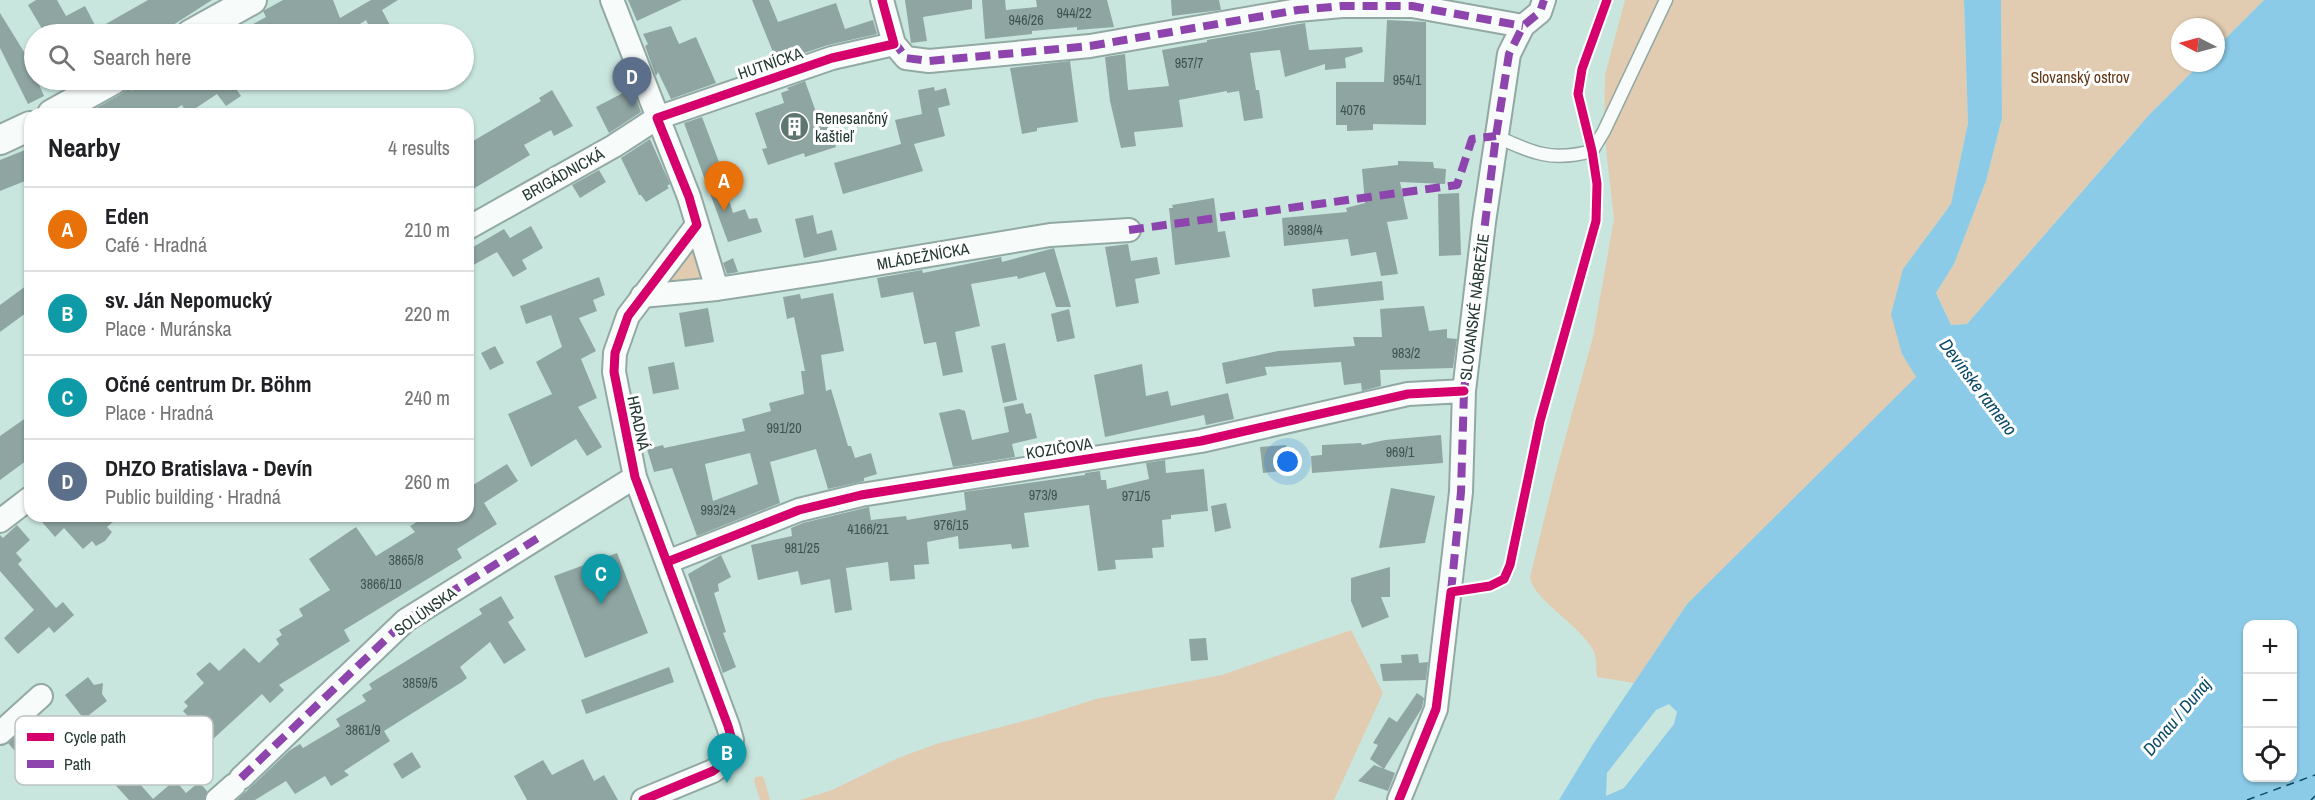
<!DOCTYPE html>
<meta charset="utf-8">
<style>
body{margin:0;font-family:"Archivo Narrow",sans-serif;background:#f6f6f6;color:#202124}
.controls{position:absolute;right:18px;bottom:18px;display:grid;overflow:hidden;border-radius:12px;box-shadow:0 2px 4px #0004}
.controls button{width:54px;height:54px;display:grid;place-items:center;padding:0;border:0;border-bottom:2px solid #e0e0e0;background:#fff;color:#202124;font:30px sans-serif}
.compass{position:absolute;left:2171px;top:18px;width:54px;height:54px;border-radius:50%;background:#fff;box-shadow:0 2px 4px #0004;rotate:276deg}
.you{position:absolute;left:1288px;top:462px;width:21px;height:21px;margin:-15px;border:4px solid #fff;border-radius:50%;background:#1a73e8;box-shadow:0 0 0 9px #1a73e833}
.badge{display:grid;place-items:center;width:39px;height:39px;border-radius:50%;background:#7c3aed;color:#fff;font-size:20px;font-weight:700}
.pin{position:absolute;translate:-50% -50px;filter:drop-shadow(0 2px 3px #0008)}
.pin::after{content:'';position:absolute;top:32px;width:21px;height:18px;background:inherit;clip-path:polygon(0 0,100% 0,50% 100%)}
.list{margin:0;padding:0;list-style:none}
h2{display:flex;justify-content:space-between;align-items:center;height:78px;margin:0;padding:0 24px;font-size:26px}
h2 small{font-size:20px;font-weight:400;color:#757577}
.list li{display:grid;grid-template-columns:39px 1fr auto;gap:18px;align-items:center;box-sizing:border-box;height:84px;padding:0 24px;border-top:2px solid #e0e0e0}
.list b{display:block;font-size:22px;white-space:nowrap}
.list p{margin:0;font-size:20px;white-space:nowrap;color:#757577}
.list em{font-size:20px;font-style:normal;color:#757577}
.icon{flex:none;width:33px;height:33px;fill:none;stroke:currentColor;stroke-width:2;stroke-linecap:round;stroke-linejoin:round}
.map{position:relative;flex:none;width:2315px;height:800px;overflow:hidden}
.search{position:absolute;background:#fff;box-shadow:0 2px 4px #0004;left:24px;top:24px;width:450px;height:66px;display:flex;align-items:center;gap:15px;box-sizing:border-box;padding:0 21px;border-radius:33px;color:#757577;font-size:22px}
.panel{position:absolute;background:#fff;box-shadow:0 2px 4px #0004;left:24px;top:108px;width:450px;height:414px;border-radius:18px}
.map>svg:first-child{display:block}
</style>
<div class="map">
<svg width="2315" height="800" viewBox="0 0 2315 800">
<rect width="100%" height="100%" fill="#c9e6de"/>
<!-- green -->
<path fill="#e1ccb1" d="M1625,0H1964L1968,123L1951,204L1903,269L1902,354L1917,377L1687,604L1634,683L1597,677C1596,669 1597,657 1593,650C1580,625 1533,600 1530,577L1555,475L1593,337L1614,219L1604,131L1605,75Z
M2001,0H2264L2216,48V27H2180V63H2201L2148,116L1967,324L1951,325L1936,293L1954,264L1986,181L2002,118Z
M697,242L712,285L670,288L666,280Z
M1351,630L1383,693L1334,800H800L832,790L898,758L936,744L1039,717L1096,699L1222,675Z
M762,776L764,778L770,800H760L754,781L755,777Z"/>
<!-- water -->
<path fill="#8ccbe7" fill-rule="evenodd" d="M1964,0H2001L2002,118L1986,181L1954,264L1936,293L1951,325L1967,324L2148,116L2201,63H2216V48L2264,0H2315V800H1559L1593,744L1687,604L1916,377L1902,354L1891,314L1903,269L1951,204L1968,123ZM2248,624H2292V778H2248Z"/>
<!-- pier -->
<path fill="#c9e6de" d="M1669,704L1677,712L1674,724L1624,788L1606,796L1607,773L1656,710Z"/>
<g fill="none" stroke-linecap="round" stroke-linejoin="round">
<!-- ferry -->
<path stroke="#0a4967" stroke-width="1.5" stroke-dasharray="8 6" stroke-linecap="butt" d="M2247,800L2315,775
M2311,800L2315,796"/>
</g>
<!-- building -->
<path fill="#8ea5a2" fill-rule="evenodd" d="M36,0H57L66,16L85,6L97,29L148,0H212L159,34H45L28,5Z
M283,0H333L340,18L371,0H398L382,10L391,27L377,34H373L366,20L346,33L347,34H307L305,26L289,34H235L266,17L263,11Z
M628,0H682L637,21Z
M752,0H769L778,22L836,3L845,29L873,20L877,34L828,45L777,62Z
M905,0H972V9L923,17L927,41L911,43Z
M982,0H1005L1006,10L1037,7L1036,0H1107L1114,27L1077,30V27L1032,31V34L985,39Z
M1171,0H1219L1221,10L1172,16Z
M0,13L26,55L34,74V80H37L44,96L28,104L0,48Z
M1387,20L1426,22V125L1373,124V130L1347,131V125H1336V82H1384Z
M1305,23L1309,50L1362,47L1363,52L1345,58L1346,68L1325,70V64L1285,77L1280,50L1250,53L1256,90H1259L1263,118L1244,121L1239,91L1227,93V91L1179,100L1183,127L1134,132L1136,146L1121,148L1110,101L1105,57L1125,54L1128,90L1169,86L1162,50L1207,42V40Z
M671,26L679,44L696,37L716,83L671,99L658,72L656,76L645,46L648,44L643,34Z
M1070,61L1078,122L1037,128V131L1022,134L1010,68Z
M623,64L641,112L609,133L596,107L623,93L614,68Z
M150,80H237L232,83L241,96L226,106L217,94L187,114L182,105L167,114H86L121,94L130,87L132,91Z
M805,81L816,112L822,110L836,147L805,157L804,153L768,165L762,149L767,148L755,113L784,103L781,93L789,90L787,88Z
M934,87L935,91L946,88L950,105L938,108L945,136L914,144L923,171L843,194L834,163L901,144L895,120L922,114L918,90Z
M552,90L573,126L554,136L551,130L524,145L530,155L468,192V144L541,101L539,98Z
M702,117L719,162L717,163L733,213L745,209L749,219L757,218L762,232L728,242L684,123Z
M650,139L670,184L667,186L669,188L646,202L641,195H639L621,158Z
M30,148V179L0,191V160Z
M1398,161L1433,162L1434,168L1446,169L1445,184L1400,182L1408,219L1387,222L1398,274L1381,276L1376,252L1351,256L1348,239L1284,246L1282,218L1347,212L1346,208L1365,203L1362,169L1398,165Z
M599,170L606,182L580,198L572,185Z
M1459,193L1461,255L1439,256L1438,194Z
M1214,198L1218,232L1225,231L1230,257L1175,265L1169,208H1173L1172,205Z
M813,215L817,234L832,230L837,250L804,258L795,219Z
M531,226L543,248L522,260L527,269L513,277L497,252L468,268V250L504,229L510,238Z
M1128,244L1131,261L1157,257L1160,274L1135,279L1139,303L1116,307L1105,247Z
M1054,248L1071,307H1056L1045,272L1018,279L1017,276L971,284L980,326L955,332L963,372L943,376L936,342L924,344L913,292L881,298L877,278L922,270L923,273L1001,257L1002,262Z
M733,258L738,272L727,274L723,263Z
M599,277L605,295L593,300L597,311L579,318L596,351L581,359L597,398L578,407L602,447L587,456L576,439L531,467L508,414L552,394L536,362L562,347L551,315L526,324L520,306Z
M1382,281L1384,300L1314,307L1312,289Z
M30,283V310L0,332V305Z
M833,293L844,351L821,355L826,391L831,389L848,446H851L855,458L871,453L877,474L864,478V481L828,489L816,449L770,462L780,503L697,536L672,468L654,472L647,449L663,445L664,448L745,431L742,419L771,411L769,403L804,394L801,371H805L794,317L787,319L783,297L800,294L801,299ZM750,453L758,484L713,501L705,464Z
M1424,306L1429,331L1447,329V338L1457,339L1453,368L1380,370L1381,386L1362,391L1361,383L1344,385L1341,362L1265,367L1267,375L1226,384L1222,363L1278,351L1355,346L1353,337H1382L1380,309Z
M708,308L714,342L685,347L679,313Z
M1069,309L1075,338L1057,342L1051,314Z
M1005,343L1017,400L1003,403L991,346Z
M495,346L504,363L490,370L481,353Z
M674,362L679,389L653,394L648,367Z
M1142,364L1146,396L1168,391L1171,406L1228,393L1234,419L1206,425L1204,415L1105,437L1094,375Z
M1023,403L1026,414L1031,413L1037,438L1012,444L1015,457L953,467L939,413L959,409L965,411L972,440L1009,432L1004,407Z
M30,415V458L0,480V436Z
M1441,435L1443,463L1312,473L1311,456L1322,455V445L1361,443L1362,445L1385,440Z
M1286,445L1288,470L1263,473L1260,447Z
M1165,460L1166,473L1204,469L1208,511L1171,515V519L1162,520L1164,547L1152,548L1153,558L1115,560L1116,569L1098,571L1089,505L1024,513L1029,547L1012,549L1011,544L959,549L958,536L927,542L929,564L914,565L915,579L890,581L888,562L846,568L852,610L835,613L830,579L801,585L798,571L758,580L751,545L792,536L791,528L803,523L869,507L871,520L906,516L907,520L966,510L964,492L1085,475V473L1100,471L1101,480H1106L1107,489L1149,479L1146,463Z
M507,464L518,481L484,503L497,524L457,549L462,558L344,630L350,641L279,685L284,690L270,703L262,694L211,741L183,711L188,706L184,702L204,683L196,674L210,662L219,671L244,648L259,663L279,644L276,639L282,635L279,630L303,616L299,609L330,590L309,559L356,527L376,556L415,532L410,526L427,516H468V477L473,485Z
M1391,488L1435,496L1425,543L1379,548Z
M1226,503L1231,528L1215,532L1211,506Z
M37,516H120L107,527L112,532L105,541L96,546L92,541L83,549L64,528L55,537Z
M17,525L30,540L16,553L22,560L18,564L56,608L63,602L74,615L54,633L49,627L18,654L4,638L34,610L0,571V535L3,538Z
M617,553L648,633L585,658L554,576Z
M721,555L731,577L718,584L719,591L714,593L726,632L723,633L736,667L723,673L688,574Z
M1390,567V597H1381L1389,617L1362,628L1351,601V578Z
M501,596L514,618L508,622L526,650L504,664L490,642L460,667L467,678L462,682L384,731L390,741L344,771L349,775L331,786L325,776L295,794L286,781L255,800H237L289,751L300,744L303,748L340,726L336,719L366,701L362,695L372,689L369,684L482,614L479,609Z
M1206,638L1208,660L1191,661L1189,639Z
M1418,654L1419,663L1428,662L1426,680L1383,681L1380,664L1402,663L1401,655Z
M669,667L674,682L586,714L581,700Z
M88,677L94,685L103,683L102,694L107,701L84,719L65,695Z
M1417,693L1424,698L1422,708L1384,769L1370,759L1378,745L1373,743L1389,717L1397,722Z
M34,720L41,728L49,729L47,749L36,759L34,756L25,763L8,743Z
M412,752L421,767L402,779L393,764Z
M583,759L594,781L604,775L618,800H527L514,776L543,760L552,775Z
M1374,765L1395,773L1388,791L1358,781Z
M125,767L153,799L175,780L186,793L199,782L207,791L204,800H129L110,779Z"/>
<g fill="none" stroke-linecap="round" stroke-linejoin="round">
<defs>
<path id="service" d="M1496,136C1532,153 1552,162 1592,151L1604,131L1666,0"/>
<path id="minor" d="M612,0L689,197L717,289
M882,0L894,44L906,58L929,61L1090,46L1298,10L1342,6H1412L1523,26
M468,228L614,146L657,118L832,58L894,44
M642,296L717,289L822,273L1050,235L1129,230
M0,521L30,498
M667,562L799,510L861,495L1201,441L1408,394L1464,391
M0,733L41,696
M241,778L406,620L635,477
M217,800L234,785
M643,800L713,771L730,758L732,740L728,726L635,477L614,372L615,353L628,316L697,225
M1399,800L1436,709L1461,492L1464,391L1484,222L1509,54L1523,26L1540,12L1544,0"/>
<path id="tertiary" d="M191,34L252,0
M52,114L113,80
M0,140L30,126"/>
</defs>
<!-- service casing -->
<use href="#service" stroke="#92a9a3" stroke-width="15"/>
<!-- minor casing -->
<use href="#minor" stroke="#92a9a3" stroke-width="26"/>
<!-- tertiary casing -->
<use href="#tertiary" stroke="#92a9a3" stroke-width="32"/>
<!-- service -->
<use href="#service" stroke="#f7fbfa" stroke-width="12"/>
<!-- minor -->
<use href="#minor" stroke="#f7fbfa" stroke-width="22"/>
<!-- tertiary -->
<use href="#tertiary" stroke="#f7fbfa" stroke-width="28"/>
<!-- quiet -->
<path stroke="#8e44ad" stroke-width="8" stroke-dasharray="15 8" stroke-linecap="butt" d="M893,40L906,58L929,61L1090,46L1298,10L1342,6H1412L1523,26
M1129,230L1457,185L1472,139L1496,136
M1451,592L1461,492L1464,391L1496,136L1509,54L1523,26L1540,12L1544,0
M241,778L406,620L538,538"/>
<defs>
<path id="cycleway" d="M667,562L799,510L861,495L1201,441L1408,394L1464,391
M643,800L713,771L730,758L732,740L728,726L635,477L614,372L615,353L628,316L697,225L689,197L657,118L832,58L894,44L882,0
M1399,800L1436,709L1451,592L1490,586L1504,579L1510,565L1540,421L1596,221L1597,184L1592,151L1578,94L1582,69L1607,0"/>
</defs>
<!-- cycleway casing -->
<use href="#cycleway" stroke="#fff" stroke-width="13"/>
<!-- cycleway -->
<use href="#cycleway" stroke="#d6006c" stroke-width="9"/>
</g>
<!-- icons -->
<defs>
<symbol id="building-disc" viewBox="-11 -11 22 22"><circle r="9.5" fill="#5e7670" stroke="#fff"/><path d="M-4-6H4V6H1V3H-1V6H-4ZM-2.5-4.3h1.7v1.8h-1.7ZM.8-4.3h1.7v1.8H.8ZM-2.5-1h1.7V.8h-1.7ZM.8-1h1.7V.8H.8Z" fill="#fff"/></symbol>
</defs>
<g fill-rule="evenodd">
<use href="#building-disc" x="778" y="110" width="33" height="33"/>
</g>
<g text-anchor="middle" stroke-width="6" stroke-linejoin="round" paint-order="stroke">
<!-- number labels -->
<g font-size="14" fill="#3e5450">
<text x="1074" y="18">944/22</text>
<text x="1026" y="25">946/26</text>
<text x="1189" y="68">957/7</text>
<text x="1407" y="85">954/1</text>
<text x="1353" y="115">4076</text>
<text x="1305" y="235">3898/4</text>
<text x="1406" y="358">983/2</text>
<text x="784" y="433">991/20</text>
<text x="1400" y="457">969/1</text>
<text x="1043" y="500">973/9</text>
<text x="1136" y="501">971/5</text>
<text x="718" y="515">993/24</text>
<text x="951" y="530">976/15</text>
<text x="868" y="534">4166/21</text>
<text x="802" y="553">981/25</text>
<text x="406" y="565">3865/8</text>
<text x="381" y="589">3866/10</text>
<text x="420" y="688">3859/5</text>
<text x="363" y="735">3861/9</text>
</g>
<!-- street labels -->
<g font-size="16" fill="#243934" stroke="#fff">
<text transform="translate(770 63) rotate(-19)" y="6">HUTNÍCKA</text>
<text transform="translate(563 174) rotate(-29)" y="6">BRIGÁDNICKÁ</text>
<text transform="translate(923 256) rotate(-10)" y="6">MLÁDEŽNÍCKA</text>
<text transform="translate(1474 307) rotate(-83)" y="6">SLOVANSKÉ NÁBREŽIE</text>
<text transform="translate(639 423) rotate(78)" y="6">HRADNÁ</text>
<text transform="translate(1059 448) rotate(-9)" y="6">KOZIČOVA</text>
<text transform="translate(425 611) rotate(-35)" y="6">SOLÚNSKA</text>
</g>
<!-- park labels -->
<g font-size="16" fill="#633816" stroke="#fff">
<text x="2080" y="83">Slovanský ostrov</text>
</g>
<!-- poi labels -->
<g font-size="16" fill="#243934" stroke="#fff" text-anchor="start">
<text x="815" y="124">Renesančný<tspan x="815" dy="18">kaštieľ</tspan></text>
</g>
<!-- water labels -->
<g font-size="18" font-style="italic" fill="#0a4967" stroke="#fff">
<text transform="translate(1978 387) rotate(53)" y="6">Devínske rameno</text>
<text transform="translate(2177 717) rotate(-50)" y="6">Donau / Dunaj</text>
</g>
</g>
<!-- legend -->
<rect x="15" y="716" width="198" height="69" rx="9" fill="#fff" stroke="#bdc4c2" stroke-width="1.5"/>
<rect x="27" y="733" width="27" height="8" fill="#d6006c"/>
<rect x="27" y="760" width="27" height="8" fill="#8e44ad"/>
<g font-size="16" fill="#243934">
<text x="64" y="743">Cycle path</text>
<text x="64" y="770">Path</text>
</g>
</svg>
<div class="controls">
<button>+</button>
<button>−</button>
<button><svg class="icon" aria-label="locate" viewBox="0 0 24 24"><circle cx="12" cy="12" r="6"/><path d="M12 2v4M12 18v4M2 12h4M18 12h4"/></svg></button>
</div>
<svg class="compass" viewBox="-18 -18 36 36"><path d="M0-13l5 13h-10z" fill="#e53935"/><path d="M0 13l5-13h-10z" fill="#757577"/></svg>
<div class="you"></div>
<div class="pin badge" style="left:724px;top:211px;background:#e8710a">A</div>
<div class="pin badge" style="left:727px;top:783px;background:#0f9aa8">B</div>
<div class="pin badge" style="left:601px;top:604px;background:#0f9aa8">C</div>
<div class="pin badge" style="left:632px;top:107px;background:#5c6f8a">D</div>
<div class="search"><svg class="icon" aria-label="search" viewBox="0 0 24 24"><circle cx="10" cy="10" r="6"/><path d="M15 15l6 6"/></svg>Search here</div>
<section class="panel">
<h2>Nearby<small>4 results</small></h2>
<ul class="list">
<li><span class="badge" style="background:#e8710a">A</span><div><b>Eden</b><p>Café · Hradná</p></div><em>210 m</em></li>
<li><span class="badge" style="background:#0f9aa8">B</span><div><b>sv. Ján Nepomucký</b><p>Place · Muránska</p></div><em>220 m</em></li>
<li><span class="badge" style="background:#0f9aa8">C</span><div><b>Očné centrum Dr. Böhm</b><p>Place · Hradná</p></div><em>240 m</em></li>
<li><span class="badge" style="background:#5c6f8a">D</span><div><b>DHZO Bratislava - Devín</b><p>Public building · Hradná</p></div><em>260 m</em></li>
</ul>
</section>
</div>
